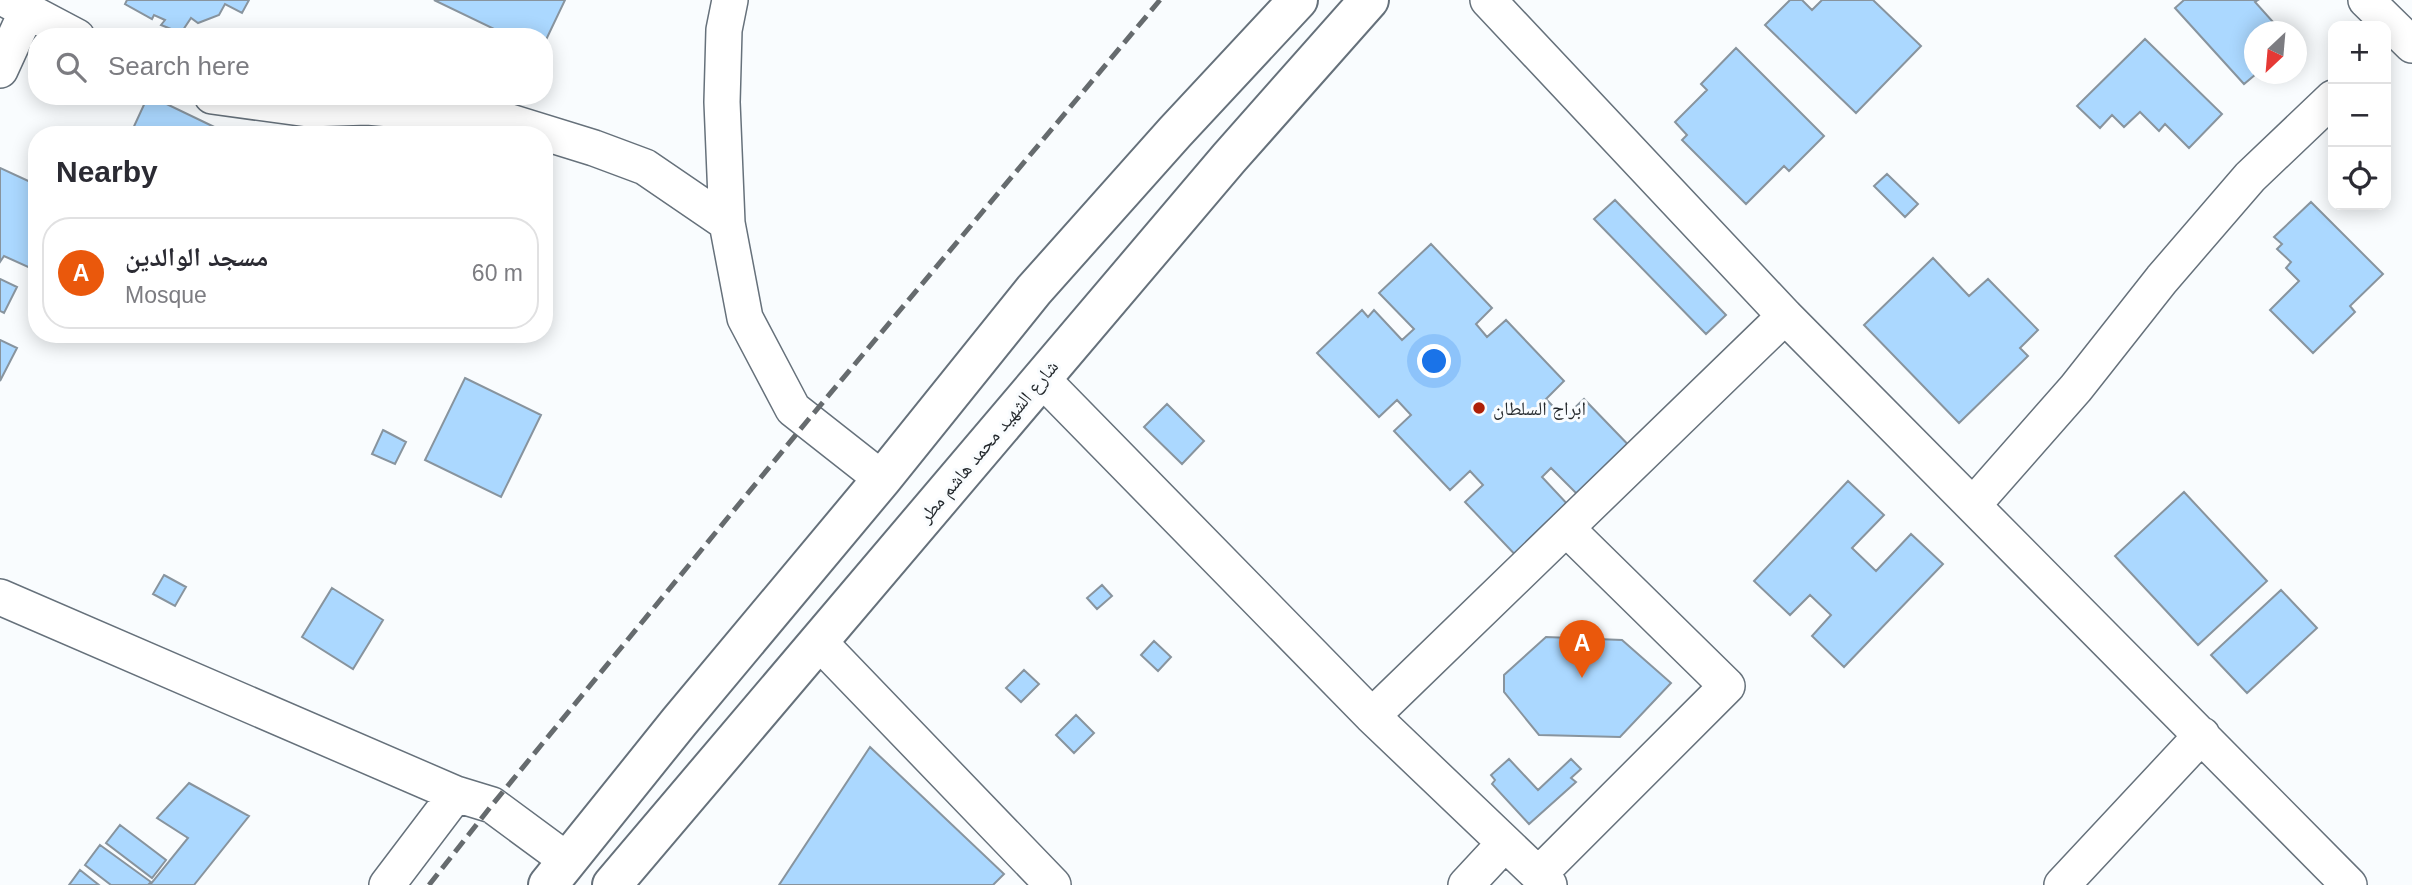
<!DOCTYPE html>
<meta charset="utf-8">
<style>
body{margin:0;font-family:Helvetica,"Noto Naskh Arabic",sans-serif;background:#f7f7f7;color:#2b2b33}
.controls{position:absolute;right:21px;top:21px;display:grid;overflow:hidden;border-radius:14px;box-shadow:0 4px 18px #0003}
.controls button{width:63px;height:63px;display:grid;place-items:center;padding:0;border:0;border-bottom:2px solid #e1e1e2;background:#fff;color:#2b2b33;font:35px sans-serif}
.compass{position:absolute;left:2244px;top:21px;width:63px;height:63px;border-radius:50%;background:#fff;box-shadow:0 4px 18px #0003;rotate:206deg}
.you{position:absolute;left:1435px;top:362px;width:24px;height:24px;margin:-18px;border:5px solid #fff;border-radius:50%;background:#1a73e8;box-shadow:0 0 0 10px #1a73e833}
.badge{display:grid;place-items:center;width:46px;height:46px;border-radius:50%;background:#ea580c;color:#fff;font-size:23px;font-weight:700}
.pin{position:absolute;translate:-50% -58px;filter:drop-shadow(0 2px 4px #0008)}
.pin::after{content:'';position:absolute;top:37px;width:24px;height:21px;background:inherit;clip-path:polygon(0 0,100% 0,50% 100%)}
.list{margin:0;padding:0;list-style:none}
h2{display:flex;justify-content:space-between;align-items:center;height:91px;margin:0;padding:0 28px;font-size:30px}
h2 small{font-size:23px;font-weight:400;color:#7c7c81}
.list li{display:grid;grid-template-columns:46px 1fr auto;gap:21px;align-items:center;box-sizing:border-box;height:112px;margin:0 14px 14px;padding:0 14px;border:2px solid #e1e1e2;border-radius:28px}
.list b{display:block;font-size:26px;white-space:nowrap}
.list p{margin:0;font-size:23px;white-space:nowrap;color:#7c7c81}
.list em{font-size:23px;font-style:normal;color:#7c7c81}
.icon{flex:none;width:38px;height:38px;fill:none;stroke:currentColor;stroke-width:2;stroke-linecap:round;stroke-linejoin:round}
.map{position:relative;flex:none;width:2412px;height:885px;overflow:hidden}
.search{position:absolute;background:#fff;box-shadow:0 4px 18px #0003;left:28px;top:28px;width:525px;height:77px;display:flex;align-items:center;gap:18px;box-sizing:border-box;padding:0 24px;border-radius:28px;color:#7c7c81;font-size:26px}
.panel{position:absolute;background:#fff;box-shadow:0 4px 18px #0003;left:28px;top:126px;width:525px;height:217px;border-radius:28px}
.map>svg:first-child{display:block}
</style>
<div class="map">
<svg width="2412" height="885" viewBox="0 0 2412 885">
<rect width="100%" height="100%" fill="#f9fcfe"/>
<!-- building -->
<path fill="#abd8ff" stroke="#88949e" stroke-width="2" d="M127,0H249L242,13L225,4L219,15L198,23L191,18L181,33L161,25L165,20L154,15L152,19L125,4Z
M434,0H565L544,44V37H511Z
M1790,0H1802L1812,10L1822,0H1873L1921,46L1856,113L1765,25Z
M2184,0H2258L2255,2L2282,32H2254V74H2256L2244,84L2175,8Z
M2145,39L2222,114L2189,148L2165,124L2159,131L2140,112L2124,127L2112,115L2100,128L2077,106Z
M1736,48L1824,136L1789,171L1784,166L1746,204L1682,140L1687,135L1675,122L1707,90L1701,84Z
M148,96H150L231,135H130Z
M0,168L37,185V271L4,256L0,262Z
M1887,174L1918,204L1905,217L1874,186Z
M1615,200L1726,315L1706,334L1594,219Z
M2311,202L2383,274L2350,306L2355,312L2313,353L2270,310L2299,281L2286,268L2291,262L2277,249L2282,244L2274,237Z
M1431,244L1492,308L1476,324L1487,337L1506,320L1564,381L1546,399L1564,418L1584,399L1639,456L1582,499L1551,468L1542,477L1571,508L1523,563L1465,502L1483,485L1470,471L1450,490L1394,431L1411,415L1397,400L1379,417L1317,353L1362,310L1368,317L1374,310L1402,340L1414,329L1379,293Z
M1933,258L1969,296L1988,279L2038,330L2020,348L2028,356L1959,423L1864,325Z
M0,279L17,287L4,313L0,311Z
M0,340L17,348L0,381Z
M465,378L541,415L501,497L425,460Z
M1167,404L1204,441L1182,464L1144,427Z
M383,430L406,442L395,464L372,454Z
M1848,481L1884,515L1852,548L1876,571L1911,534L1943,564L1844,667L1812,636L1831,615L1810,595L1790,615L1754,581Z
M2184,492L2267,581L2198,645L2115,556Z
M164,575L186,587L175,606L153,594Z
M1102,585L1112,596L1097,609L1087,598Z
M332,588L383,620L353,669L302,637Z
M2281,590L2317,628L2247,693L2211,655Z
M1546,637L1622,640L1671,683L1620,737L1539,735L1504,692V675Z
M1154,641L1171,657L1158,671L1141,655Z
M1024,670L1039,684L1021,702L1006,688Z
M1076,715L1094,733L1074,753L1056,735Z
M870,747L1004,874L993,885H779Z
M1509,759L1538,790L1571,759L1581,769L1571,778L1576,782L1529,824L1492,784L1495,780L1491,775Z
M189,783L249,816L194,885H150L188,838L157,818Z
M120,825L166,860L152,878L106,843Z
M100,845L151,882L148,885H111L85,865Z
M80,870L99,885H69Z"/>
<g fill="none" stroke-linecap="round" stroke-linejoin="round">
<defs>
<path id="minor" d="M7,0L77,37
M730,0L724,30L722,102L727,223L745,318L793,409L882,479
M1488,0L1785,316L2349,885
M2366,0L2412,45
M0,70L27,11
M212,96L308,109L367,107L497,118L594,148L645,167L727,223
M1041,378L1372,716L1549,885
M1973,505L2076,388L2162,279L2250,177L2333,98
M0,597L456,794L492,805L568,861
M818,641L1053,885
M1372,716L1785,316
M1538,875L1727,686L1566,528
M387,885L456,794
M1466,885L1505,843
M2062,885L2202,735"/>
<path id="primary" d="M548,885L679,722L882,479L1034,290L1175,132L1298,0
M612,885L1229,158L1369,0"/>
</defs>
<!-- minor casing -->
<use href="#minor" stroke="#66717b" stroke-width="38"/>
<!-- primary casing -->
<use href="#primary" stroke="#66717b" stroke-width="42"/>
<!-- minor -->
<use href="#minor" stroke="#fff" stroke-width="35"/>
<!-- primary -->
<use href="#primary" stroke="#fff" stroke-width="38"/>
<!-- rail -->
<path stroke="#666b6e" stroke-width="5" stroke-dasharray="14 7" stroke-linecap="butt" d="M429,885L492,805L808,420L1160,0"/>
</g>
<!-- markers -->
<circle fill="#ae2008" stroke="#f9fcfe" stroke-width="2.5" cx="1479" cy="408" r="7"/>
<g text-anchor="middle" stroke-width="6" stroke-linejoin="round" paint-order="stroke">
<!-- poi labels -->
<g font-size="19" fill="#24292d" stroke="#f9fcfe" text-anchor="start">
<text x="1493" y="415">ابراج السلطان</text>
</g>
<!-- street labels -->
<g font-size="19" fill="#24292d" stroke="#f9fcfe">
<text transform="translate(988 441) rotate(-50)" y="7">شارع الشهيد محمد هاشم مطر</text>
</g>
</g>
</svg>
<div class="controls">
<button>+</button>
<button>−</button>
<button><svg class="icon" aria-label="locate" viewBox="0 0 24 24"><circle cx="12" cy="12" r="6"/><path d="M12 2v4M12 18v4M2 12h4M18 12h4"/></svg></button>
</div>
<svg class="compass" viewBox="-18 -18 36 36"><path d="M0-13l5 13h-10z" fill="#e53935"/><path d="M0 13l5-13h-10z" fill="#7c7c81"/></svg>
<div class="you"></div>
<div class="pin badge" style="left:1582px;top:678px">A</div>
<div class="search"><svg class="icon" aria-label="search" viewBox="0 0 24 24"><circle cx="10" cy="10" r="6"/><path d="M15 15l6 6"/></svg>Search here</div>
<section class="panel">
<h2>Nearby<small></small></h2>
<ul class="list">
<li><span class="badge">A</span><div><b>مسجد الوالدين</b><p>Mosque</p></div><em>60 m</em></li>
</ul>
</section>
</div>
